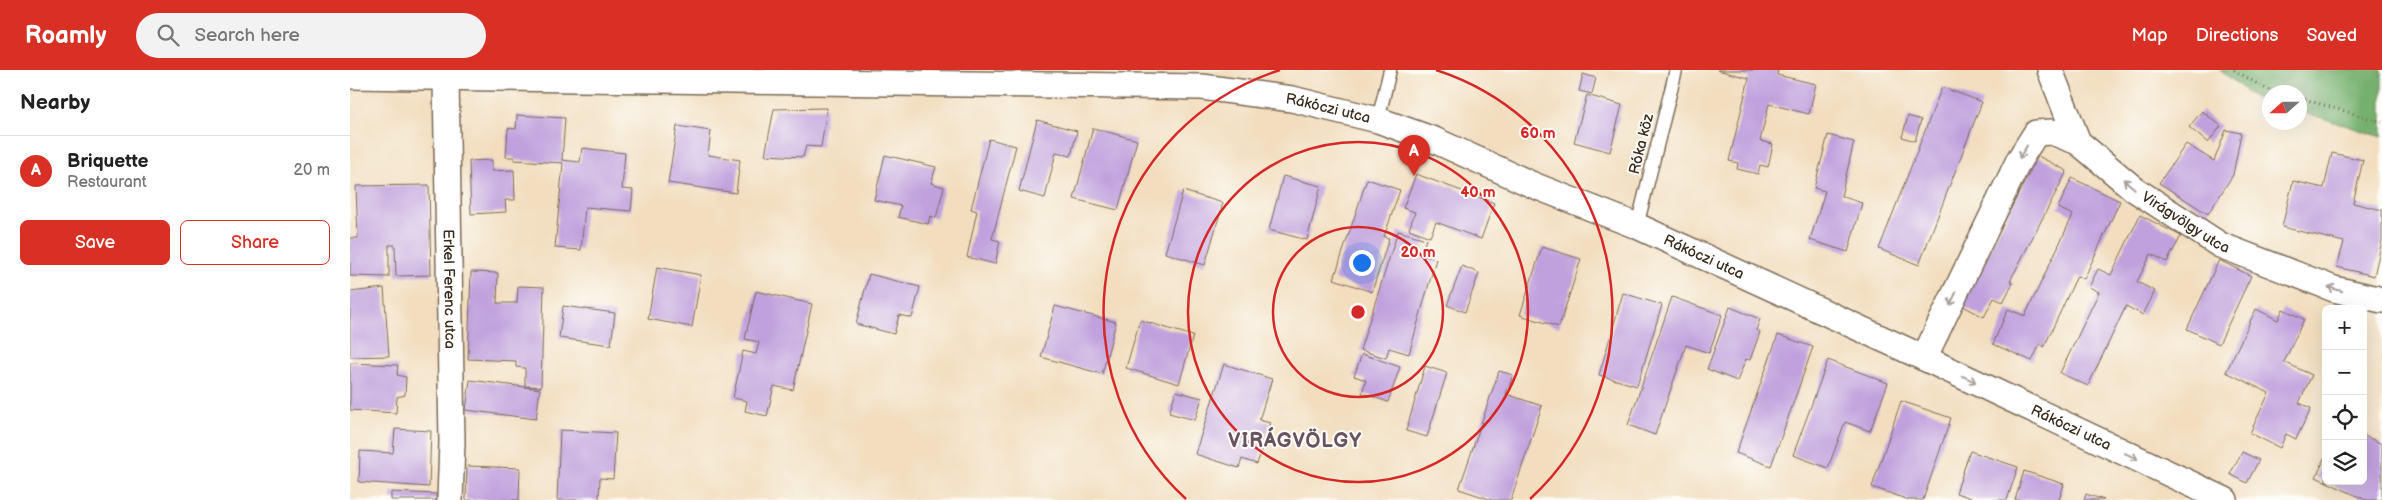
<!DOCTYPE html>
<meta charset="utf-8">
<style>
body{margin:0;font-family:"Balsamiq Sans",sans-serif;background:#f2f2f2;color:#222}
.controls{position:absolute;right:15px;bottom:15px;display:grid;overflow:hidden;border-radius:8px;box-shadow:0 5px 20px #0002}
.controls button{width:45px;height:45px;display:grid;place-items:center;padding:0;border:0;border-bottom:1px solid #e0e0e0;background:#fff;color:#222;font:25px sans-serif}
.compass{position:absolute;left:1912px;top:15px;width:45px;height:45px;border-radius:50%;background:#fff;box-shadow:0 5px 20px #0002;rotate:249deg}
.you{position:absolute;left:1011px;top:192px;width:18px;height:18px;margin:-12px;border:4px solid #fff;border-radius:50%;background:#1a73e8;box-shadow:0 0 0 8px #1a73e833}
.badge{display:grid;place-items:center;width:32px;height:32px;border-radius:50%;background:#d93025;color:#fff;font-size:16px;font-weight:700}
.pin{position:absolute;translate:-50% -41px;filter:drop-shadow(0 1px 2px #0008)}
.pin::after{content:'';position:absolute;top:26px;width:18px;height:15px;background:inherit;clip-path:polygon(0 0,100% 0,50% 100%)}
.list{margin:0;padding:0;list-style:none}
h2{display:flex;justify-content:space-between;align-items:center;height:65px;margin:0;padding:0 20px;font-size:21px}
h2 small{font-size:16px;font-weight:400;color:#767676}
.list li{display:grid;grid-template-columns:32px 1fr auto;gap:15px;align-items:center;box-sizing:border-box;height:70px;padding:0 20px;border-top:1px solid #e0e0e0}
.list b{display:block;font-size:19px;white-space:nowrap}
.list p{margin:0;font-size:16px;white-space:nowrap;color:#767676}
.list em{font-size:16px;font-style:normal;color:#767676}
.actions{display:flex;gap:10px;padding:15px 20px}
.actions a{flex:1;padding:11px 0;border:1px solid #d93025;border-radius:8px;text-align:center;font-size:18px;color:#d93025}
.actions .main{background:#d93025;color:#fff}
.icon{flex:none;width:28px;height:28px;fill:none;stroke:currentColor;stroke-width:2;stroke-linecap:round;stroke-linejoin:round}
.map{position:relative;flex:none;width:2032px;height:430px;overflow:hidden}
header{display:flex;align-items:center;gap:30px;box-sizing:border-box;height:70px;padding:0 25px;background:#d93025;color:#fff}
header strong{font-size:24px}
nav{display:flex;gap:28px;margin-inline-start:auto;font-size:18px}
.search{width:350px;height:45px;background:#f2f2f2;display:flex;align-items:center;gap:12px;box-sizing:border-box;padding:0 18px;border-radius:28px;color:#767676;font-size:19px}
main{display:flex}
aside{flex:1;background:#fff}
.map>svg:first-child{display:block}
</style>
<header>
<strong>Roamly</strong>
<div class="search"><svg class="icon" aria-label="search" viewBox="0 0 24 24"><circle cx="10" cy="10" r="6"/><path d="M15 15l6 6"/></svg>Search here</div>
<nav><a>Map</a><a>Directions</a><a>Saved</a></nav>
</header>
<main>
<aside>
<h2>Nearby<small></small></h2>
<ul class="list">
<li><span class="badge">A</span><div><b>Briquette</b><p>Restaurant</p></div><em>20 m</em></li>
</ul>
<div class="actions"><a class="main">Save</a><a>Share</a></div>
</aside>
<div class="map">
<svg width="2032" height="430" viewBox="0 0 2032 430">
<rect width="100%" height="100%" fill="#fdfcf7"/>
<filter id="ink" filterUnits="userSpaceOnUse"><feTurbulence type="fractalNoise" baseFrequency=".02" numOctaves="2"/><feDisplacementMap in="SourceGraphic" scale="10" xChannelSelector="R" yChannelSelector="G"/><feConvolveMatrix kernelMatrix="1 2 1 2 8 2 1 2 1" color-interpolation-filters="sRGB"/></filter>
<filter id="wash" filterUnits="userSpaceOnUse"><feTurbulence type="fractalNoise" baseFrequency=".0096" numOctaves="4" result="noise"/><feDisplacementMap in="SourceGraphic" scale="20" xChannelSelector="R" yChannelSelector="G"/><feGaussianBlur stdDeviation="1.12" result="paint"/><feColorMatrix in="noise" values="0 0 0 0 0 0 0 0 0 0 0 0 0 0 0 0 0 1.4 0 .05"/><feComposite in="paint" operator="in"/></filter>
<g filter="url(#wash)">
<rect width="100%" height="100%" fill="#f2debf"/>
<!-- forest -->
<path fill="#76b06e" stroke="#586d46" d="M1870,0H2032V67L1950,41V22H1920L1919,32L1903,27Z"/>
<g id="blocks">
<!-- building -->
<path fill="#c0a0dd" d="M1367,0H1428L1427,5L1466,14L1459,44L1419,34L1410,71L1423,74L1418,97L1410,95L1408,104L1387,99L1388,93L1379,91L1399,8Z
M1233,4L1246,8L1242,24L1229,21Z
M1592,17L1632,32L1569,195L1529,179Z
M1237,25L1272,35L1260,82L1224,72Z
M477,38L471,77L456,76L453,87L415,85L424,39Z
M1852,41L1871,56L1858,73L1839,57Z
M167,45L215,48L212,90L230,92L232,78L275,83L272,119L283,120L281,141L235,137L231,180L205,178L213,93L164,90V87H156L158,58L166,59Z
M1558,46L1571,50L1565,71L1552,67Z
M687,50L727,61L721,86L706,82L695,128L669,121Z
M327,56L361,61L358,85L390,90L386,123L318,113Z
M743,58L787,70L768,140L724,129Z
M1876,60L1891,63L1883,105L1858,144L1809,113L1836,74L1864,91Z
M1478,65L1504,72L1491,126L1512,133L1498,182L1460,170L1475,121L1464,118Z
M639,69L666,76L642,169L650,171L645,194L617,187L627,141L621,139Z
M1982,83L2013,90L2003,133L2032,140V171L2024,206L1987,197L1994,172L1932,157L1943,111L1974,118Z
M535,85L586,97L581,113L594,117L586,148L580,146L578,154L548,147L551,136L524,130Z
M1688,86L1717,101L1660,211L1663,213L1653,232L1644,228L1634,247L1611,235Z
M142,90V101L164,100L165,130H155L156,142L121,144L119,91Z
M1066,104L1144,133L1131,169L1086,152L1080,167L1059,159L1065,142L1053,138Z
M933,106L971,116L957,170L919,160Z
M1722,108L1770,131L1734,209L1727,206L1694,277L1690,274L1682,291L1643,274L1658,239L1675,246L1723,145L1708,138Z
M1017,109L1050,120L1034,167L1039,168L1022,222L984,209Z
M79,115L81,205L46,206L45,175H39V207L0,206V168H8L6,116Z
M833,121L873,133L855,195L815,183Z
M1790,145L1831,166L1817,192L1801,184L1787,212L1805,221L1793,245L1776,236L1738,316L1710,303L1749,222L1739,217L1748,199L1761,205Z
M1048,161L1076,169L1071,185L1086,189L1059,284L1039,278L1036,288L1010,280Z
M1192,177L1231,189L1209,257L1170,245Z
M1869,190L1901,206L1869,274L1837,259Z
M1112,196L1129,203L1115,242L1097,235Z
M307,197L351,205L342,257L298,249Z
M121,202L148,203L147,233H167L168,216L194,217L191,317L175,316V298L166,297V291L118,289Z
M519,204L570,217L562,248L549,245L544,264L506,254Z
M34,218L39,286L0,287V222Z
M406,221L462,234L443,320L424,316L417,346L395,341L397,331L383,328L393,281L406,284L409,272L395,269Z
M1273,223L1312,235L1287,316L1249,305Z
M1322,227L1372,245L1359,283L1336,275L1305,365L1278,355Z
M213,236L265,243L261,275L209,268Z
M705,236L766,252L752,304L691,287Z
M1380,237L1410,249L1406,260L1410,262L1400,290L1396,289L1387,311L1357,299Z
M1906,239L1928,250L1933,239L1954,249L1934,292L1962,305L1949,333L1961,338L1946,369L1936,364L1930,378L1900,363L1919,323L1876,302Z
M790,250L843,266L829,314L776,298Z
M1428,265L1463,277L1421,396L1386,383Z
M1012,284L1050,297L1038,332L1012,323L1016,310L1004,306Z
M1478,290L1538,313L1520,361L1495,352L1478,398L1443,385Z
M0,293L48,295L47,305L56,307L55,325L47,327L46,343L0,340Z
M874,294L922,309L909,350L920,353L907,394L892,389L889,398L845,384Z
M1075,296L1097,303L1077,367L1056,361Z
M1149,301L1163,305L1156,324L1192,336L1161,430H1142L1109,419Z
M120,310L190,319L186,349L116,340Z
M826,321L852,328L845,350L819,343Z
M1551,331L1601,348L1573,430H1559L1522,417Z
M45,359L81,361L79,417L9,412L10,381L43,383Z
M210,360L266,363L263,409L250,408L249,430H207Z
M2013,365L2032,374V430H2016L1966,407L1976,386V411H2013Z
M1620,381L1668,397L1657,430H1627L1606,423Z
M1892,382L1909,390L1897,413L1880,404Z
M117,396L170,398L169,430H116Z
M1674,401L1714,414L1709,430H1665Z
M41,422L86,424V430H41Z
M1736,424L1754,430H1734Z"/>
</g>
</g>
<g filter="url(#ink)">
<use href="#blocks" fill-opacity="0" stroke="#7b6956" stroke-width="1"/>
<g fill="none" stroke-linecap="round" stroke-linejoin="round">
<defs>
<path id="service" d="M1028,50L1040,0
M1287,156L1326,0"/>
<g id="minor">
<path id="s1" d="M1700,0L1728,72L1784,119L1870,175L1984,219L2032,230"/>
<path id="s2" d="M0,6L852,17L942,29L1028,50L1084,70L1183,115L1287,156L1574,288L1875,430"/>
<path id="s3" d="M96,8L102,372L100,430"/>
<path d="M1574,288L1669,90L1686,63L1702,62L1728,72"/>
</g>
</defs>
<!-- service casing -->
<use href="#service" stroke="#7b6956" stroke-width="15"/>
<!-- minor casing -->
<use href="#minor" stroke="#7b6956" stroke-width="28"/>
<!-- path -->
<path stroke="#7b6956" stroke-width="3" stroke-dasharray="1 4" stroke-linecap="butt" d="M1884,0L1916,19L1929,22
M1950,28L2032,52"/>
<!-- service -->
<use href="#service" stroke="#fff" stroke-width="12"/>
<!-- minor -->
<use href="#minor" stroke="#fff" stroke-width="25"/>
</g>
<!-- one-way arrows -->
<defs><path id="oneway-shaft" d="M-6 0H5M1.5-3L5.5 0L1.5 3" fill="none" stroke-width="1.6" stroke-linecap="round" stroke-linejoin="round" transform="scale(1.25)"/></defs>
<g stroke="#a79f9a">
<use href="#oneway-shaft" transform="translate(1673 82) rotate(122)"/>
<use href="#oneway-shaft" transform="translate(1779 114) rotate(-140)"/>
<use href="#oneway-shaft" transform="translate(1985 219) rotate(-163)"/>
<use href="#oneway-shaft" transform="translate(1603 229) rotate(115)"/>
<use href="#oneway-shaft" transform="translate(1619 309) rotate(25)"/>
<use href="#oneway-shaft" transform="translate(1781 386) rotate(25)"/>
</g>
</g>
<!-- distance rings -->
<g fill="none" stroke="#d62828" stroke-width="2.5">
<circle cx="1008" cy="242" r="85"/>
<circle cx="1008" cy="242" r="170"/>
<path d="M836 429A254 254 0 0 1 930 0M1086 0A254 254 0 0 1 1180 429"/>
</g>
<g text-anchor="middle" stroke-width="4" stroke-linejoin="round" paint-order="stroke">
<!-- street labels -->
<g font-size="15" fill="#3b2a1e" stroke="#fdfcf7">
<text dy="5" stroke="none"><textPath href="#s2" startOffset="980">Rákóczi utca</textPath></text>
<text transform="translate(1291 74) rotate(-76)" y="5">Róka köz</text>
<text dy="5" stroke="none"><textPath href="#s1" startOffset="212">Virágvölgy utca</textPath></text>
<text dy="5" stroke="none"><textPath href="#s2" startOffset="1385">Rákóczi utca</textPath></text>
<text dy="5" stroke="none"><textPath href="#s3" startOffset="211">Erkel Ferenc utca</textPath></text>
<text dy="5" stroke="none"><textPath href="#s2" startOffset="1790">Rákóczi utca</textPath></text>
</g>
<!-- district labels -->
<g font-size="20" font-weight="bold" letter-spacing="1" fill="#6a5361" stroke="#fdfcf7">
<text x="945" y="377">VIRÁGVÖLGY</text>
</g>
</g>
<circle cx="1008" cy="242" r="8" fill="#d62828" stroke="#fdfcf7" stroke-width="2.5"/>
<g font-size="15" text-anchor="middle" font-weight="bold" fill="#d62828" stroke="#fdfcf7" stroke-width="4" stroke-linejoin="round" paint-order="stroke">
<text x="1188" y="68">60 m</text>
<text x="1128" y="127">40 m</text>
<text x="1068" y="187">20 m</text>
</g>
</svg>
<div class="controls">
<button>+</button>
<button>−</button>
<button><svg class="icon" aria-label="locate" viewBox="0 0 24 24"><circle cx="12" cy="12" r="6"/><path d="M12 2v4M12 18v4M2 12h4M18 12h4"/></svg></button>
<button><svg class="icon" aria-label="layers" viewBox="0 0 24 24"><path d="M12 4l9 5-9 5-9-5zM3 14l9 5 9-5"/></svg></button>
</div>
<svg class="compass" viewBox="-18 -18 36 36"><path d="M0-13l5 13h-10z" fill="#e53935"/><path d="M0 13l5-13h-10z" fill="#767676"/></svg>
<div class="you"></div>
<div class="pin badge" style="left:1064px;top:106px">A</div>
</div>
</main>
